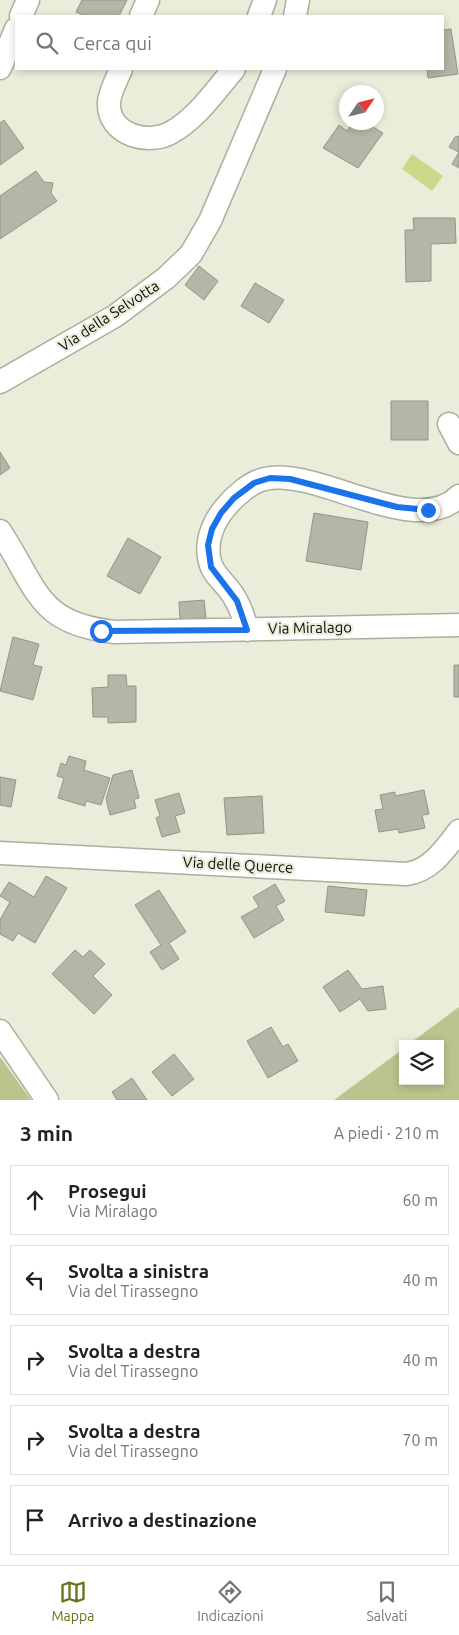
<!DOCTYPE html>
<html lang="it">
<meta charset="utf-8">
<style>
body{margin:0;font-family:Ubuntu,sans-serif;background:#f6f6f6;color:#222}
.controls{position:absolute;right:15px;bottom:15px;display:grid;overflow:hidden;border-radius:0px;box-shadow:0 2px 8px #0003}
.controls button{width:45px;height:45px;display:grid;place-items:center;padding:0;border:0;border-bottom:1px solid #e0e0e0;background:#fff;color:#222;font:25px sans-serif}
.compass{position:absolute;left:339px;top:85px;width:45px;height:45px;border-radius:50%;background:#fff;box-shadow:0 2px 8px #0003;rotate:55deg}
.stop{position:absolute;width:15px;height:15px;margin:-11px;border:4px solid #1a73e8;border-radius:50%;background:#fff}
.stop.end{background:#1a73e8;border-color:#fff;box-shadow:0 1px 5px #0008}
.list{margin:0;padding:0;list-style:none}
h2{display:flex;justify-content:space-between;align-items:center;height:65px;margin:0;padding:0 20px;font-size:21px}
h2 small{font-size:16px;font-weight:400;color:#767676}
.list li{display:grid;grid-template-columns:32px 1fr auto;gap:15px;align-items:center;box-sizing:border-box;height:70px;margin:0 10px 10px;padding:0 10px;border:1px solid #e0e0e0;border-radius:0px}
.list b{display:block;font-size:19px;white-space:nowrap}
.list p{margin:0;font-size:16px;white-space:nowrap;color:#767676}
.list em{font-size:16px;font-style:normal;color:#767676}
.icon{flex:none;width:28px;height:28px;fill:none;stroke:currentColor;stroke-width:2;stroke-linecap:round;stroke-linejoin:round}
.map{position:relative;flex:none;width:459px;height:1100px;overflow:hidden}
.search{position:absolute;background:#fff;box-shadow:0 2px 8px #0003;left:15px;right:15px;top:15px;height:55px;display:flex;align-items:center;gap:12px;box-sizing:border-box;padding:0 18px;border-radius:0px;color:#767676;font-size:19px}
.sheet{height:465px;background:#fff}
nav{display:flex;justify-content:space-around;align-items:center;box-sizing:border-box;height:70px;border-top:1px solid #e0e0e0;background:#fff;font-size:14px;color:#767676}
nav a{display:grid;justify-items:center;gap:2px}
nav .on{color:#67721b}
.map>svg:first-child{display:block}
</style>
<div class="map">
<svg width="459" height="1100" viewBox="0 0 459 1100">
<rect width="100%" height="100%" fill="#e9edda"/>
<!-- green -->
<path fill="#bac48c" d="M459,1007V1100H334L403,1049V1081H440V1044H409Z
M0,1057L31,1100H0Z"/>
<!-- water -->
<path fill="#cbd889" d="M412,154L443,176L432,191L402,169Z"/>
<!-- building -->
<path fill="#b4b7a5" stroke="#939685" d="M82,0H127L119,16H86L76,12Z
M451,29L458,74L428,78L427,69H443V30Z
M4,120L24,148L0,165V123Z
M365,122L383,133L358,168L323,148L339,125L347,131L352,124L360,129Z
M459,136V168L452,164L459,152L449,147L455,137Z
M36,171L44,182L53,183L51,193L57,201L0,239V196Z
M413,218H455L456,243L431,244V281L406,282L405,230H414Z
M199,266L218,281L204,300L185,285Z
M255,283L284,300L269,323L241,306Z
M391,401H428V440H391Z
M0,452L10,468L0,475Z
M314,513L368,522L361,570L306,561Z
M128,538L161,557L140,594L107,576Z
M204,600L206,618L180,619L179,602Z
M13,637L39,644L33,665L42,667L33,700L0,691Z
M454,665H459V697H454Z
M108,675H126L127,686H136V722L108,723V717H93L92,688L108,687Z
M69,756L86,761L84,770L110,778L101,805L86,801L85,806L58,798L64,778L57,776L61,763L66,765Z
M132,770L139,798L134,799L136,808L110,815L106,799L113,775Z
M0,777L16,780L11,807L0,805Z
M424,790L429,814L422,815L425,828L399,833L398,829L379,832L375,810L383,809L380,795L395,792V796Z
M179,793L185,813L175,816L180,832L162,837L156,818L160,816L155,800Z
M262,796L264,833L227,835L224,798Z
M46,876L67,888L35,943L18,933L13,941L0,934V920L10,902L0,896L9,882L34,897Z
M275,884L285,901L276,906L284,920L254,938L241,917L259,907L253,897Z
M328,886L367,890L364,916L325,912Z
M159,890L186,932L169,943L179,959L162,970L150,952L161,945L135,905Z
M75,950L83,957L90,950L105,964L93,976L112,995L94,1014L52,974Z
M348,970L362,989L383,986L386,1009L368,1011L360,999L340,1012L323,987Z
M271,1027L283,1047L288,1044L298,1061L268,1078L247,1041Z
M174,1054L194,1079L172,1096L152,1072Z
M132,1078L147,1100H117L112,1092Z"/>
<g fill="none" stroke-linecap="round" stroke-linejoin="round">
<defs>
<path id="minor" d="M21,16L28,0
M141,16L148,0
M259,16L265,0
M295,16L298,0
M0,68L16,29
M121,69C117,79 110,91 109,102C107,135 149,146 172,132C197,118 215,91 234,69
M0,382L115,316L166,278L191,254L210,221L275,69
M449,424L459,443
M0,531C38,589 37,624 115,632L459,625
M247,630C244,617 240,606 233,595C224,581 211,574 209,557C206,539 214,521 225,508C234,497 250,482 265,479C315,466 417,540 459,496
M0,853L406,874C431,871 445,849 459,831
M0,1031L47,1100"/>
</defs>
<!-- minor casing -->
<use href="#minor" stroke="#abaf9d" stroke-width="25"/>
<!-- minor -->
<use href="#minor" stroke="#fff" stroke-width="22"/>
</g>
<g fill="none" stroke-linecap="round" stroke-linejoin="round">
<!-- route -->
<path stroke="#1a73e8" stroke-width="6" d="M101,631L247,630L237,601L211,567L208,545L212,529L221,513L234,498L254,483L270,478L290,479L397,507L428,510"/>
</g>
<g text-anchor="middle" stroke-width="4.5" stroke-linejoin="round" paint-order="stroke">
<!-- street labels -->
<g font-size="15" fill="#0b0d07" stroke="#e9edda">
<text transform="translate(109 316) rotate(-33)" y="5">Via della Selvotta</text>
<text transform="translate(310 628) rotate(-1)" y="5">Via Miralago</text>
<text transform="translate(238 865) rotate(3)" y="5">Via delle Querce</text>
</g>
</g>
</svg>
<div class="controls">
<button><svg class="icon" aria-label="layers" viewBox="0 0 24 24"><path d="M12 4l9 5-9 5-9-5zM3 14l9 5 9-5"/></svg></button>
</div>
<svg class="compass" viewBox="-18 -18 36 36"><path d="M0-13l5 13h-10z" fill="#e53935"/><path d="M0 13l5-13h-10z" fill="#767676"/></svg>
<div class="stop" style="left:101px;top:631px"></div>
<div class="stop end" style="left:428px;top:510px"></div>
<div class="search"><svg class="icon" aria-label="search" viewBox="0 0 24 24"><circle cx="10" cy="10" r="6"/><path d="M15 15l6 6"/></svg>Cerca qui</div>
</div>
<section class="sheet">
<h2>3 min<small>A piedi · 210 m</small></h2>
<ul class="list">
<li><svg class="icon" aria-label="ahead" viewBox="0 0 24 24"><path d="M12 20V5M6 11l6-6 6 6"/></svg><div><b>Prosegui</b><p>Via Miralago</p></div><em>60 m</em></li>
<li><svg class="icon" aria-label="left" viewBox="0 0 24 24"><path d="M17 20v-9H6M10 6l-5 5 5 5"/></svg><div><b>Svolta a sinistra</b><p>Via del Tirassegno</p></div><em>40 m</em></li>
<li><svg class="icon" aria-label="right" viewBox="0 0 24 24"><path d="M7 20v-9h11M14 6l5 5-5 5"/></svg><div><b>Svolta a destra</b><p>Via del Tirassegno</p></div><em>40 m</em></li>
<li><svg class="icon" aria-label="right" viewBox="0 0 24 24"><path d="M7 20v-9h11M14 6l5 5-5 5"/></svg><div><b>Svolta a destra</b><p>Via del Tirassegno</p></div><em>70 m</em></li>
<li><svg class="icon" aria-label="arrive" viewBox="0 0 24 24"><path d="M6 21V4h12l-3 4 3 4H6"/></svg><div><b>Arrivo a destinazione</b></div></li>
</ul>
</section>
<nav>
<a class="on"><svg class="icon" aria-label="map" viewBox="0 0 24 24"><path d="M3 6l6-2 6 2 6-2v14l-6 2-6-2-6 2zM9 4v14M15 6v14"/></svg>Mappa</a>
<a><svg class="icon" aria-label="directions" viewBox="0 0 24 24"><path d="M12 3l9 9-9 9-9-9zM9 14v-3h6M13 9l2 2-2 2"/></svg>Indicazioni</a>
<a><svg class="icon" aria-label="saved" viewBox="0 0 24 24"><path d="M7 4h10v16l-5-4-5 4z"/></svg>Salvati</a>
</nav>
